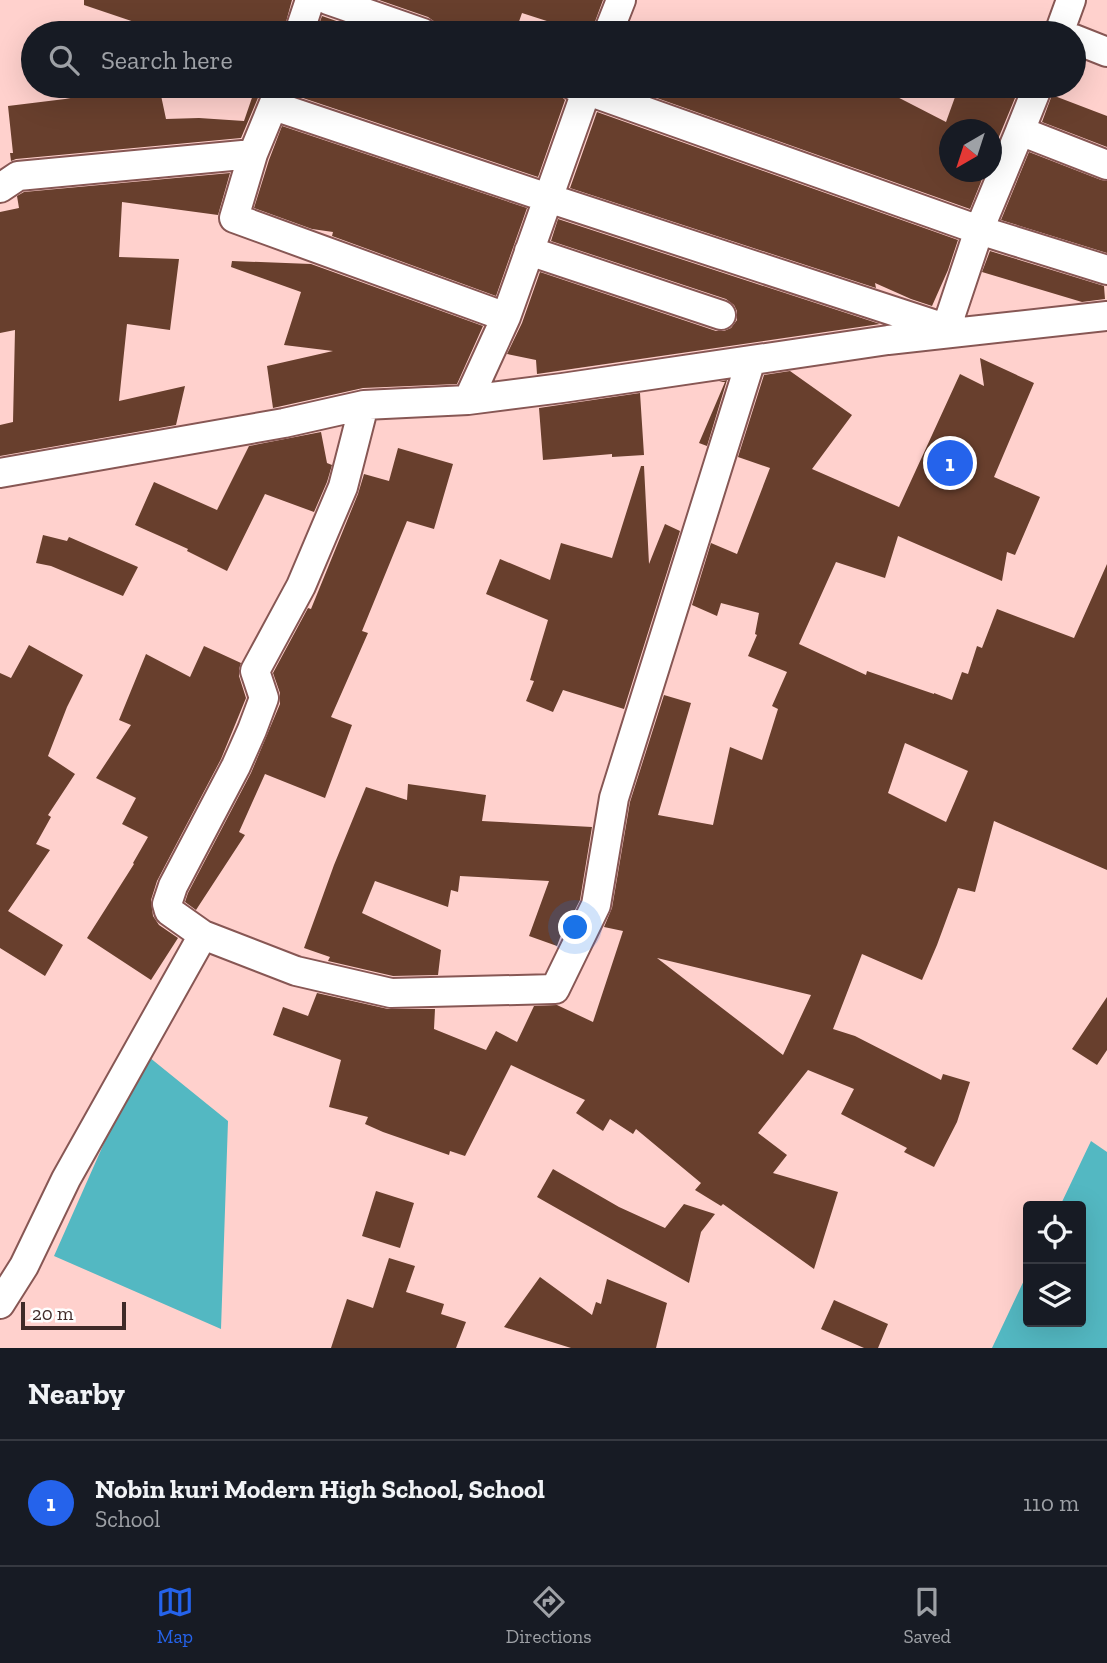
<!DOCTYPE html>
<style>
body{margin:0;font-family:"Zilla Slab",serif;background:#242831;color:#f1f3f6}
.controls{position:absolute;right:21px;bottom:21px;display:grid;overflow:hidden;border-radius:7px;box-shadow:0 7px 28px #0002}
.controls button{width:63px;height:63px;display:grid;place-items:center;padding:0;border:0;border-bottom:2px solid #363941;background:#171b24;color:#f1f3f6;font:35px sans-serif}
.compass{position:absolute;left:939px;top:119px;width:63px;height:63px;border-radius:50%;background:#171b24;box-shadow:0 7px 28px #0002;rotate:219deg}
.scale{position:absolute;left:21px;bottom:18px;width:105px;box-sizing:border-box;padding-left:7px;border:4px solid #3f2a28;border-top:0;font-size:19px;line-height:24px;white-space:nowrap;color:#3f2a28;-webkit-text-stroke:5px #fff;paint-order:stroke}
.you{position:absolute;left:576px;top:928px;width:24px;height:24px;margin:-18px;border:5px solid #fff;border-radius:50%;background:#1a73e8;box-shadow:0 0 0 10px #1a73e833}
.badge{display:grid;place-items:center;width:46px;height:46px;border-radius:50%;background:#2563eb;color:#fff;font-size:23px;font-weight:700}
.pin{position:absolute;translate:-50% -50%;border:4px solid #fff;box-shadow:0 2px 7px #0006}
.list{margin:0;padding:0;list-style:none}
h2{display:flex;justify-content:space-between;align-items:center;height:91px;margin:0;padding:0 28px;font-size:30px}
h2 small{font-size:23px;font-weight:400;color:#9ea1a6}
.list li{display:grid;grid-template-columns:46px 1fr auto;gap:21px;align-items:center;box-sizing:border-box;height:126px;padding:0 28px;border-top:2px solid #363941}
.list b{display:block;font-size:26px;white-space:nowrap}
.list p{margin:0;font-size:23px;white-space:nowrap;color:#9ea1a6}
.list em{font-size:23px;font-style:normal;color:#9ea1a6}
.icon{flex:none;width:38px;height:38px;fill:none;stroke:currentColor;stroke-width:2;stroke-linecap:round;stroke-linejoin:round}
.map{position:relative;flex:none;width:1107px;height:1348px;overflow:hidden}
.search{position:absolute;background:#171b24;box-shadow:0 7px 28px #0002;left:21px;right:21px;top:21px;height:77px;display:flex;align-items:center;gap:18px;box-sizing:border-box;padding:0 24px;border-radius:38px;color:#9ea1a6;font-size:26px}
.sheet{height:217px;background:#171b24}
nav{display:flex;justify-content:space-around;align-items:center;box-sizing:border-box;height:98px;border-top:2px solid #363941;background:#171b24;font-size:19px;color:#9ea1a6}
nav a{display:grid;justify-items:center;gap:4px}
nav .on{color:#2563eb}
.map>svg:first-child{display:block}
</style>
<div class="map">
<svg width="1107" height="1348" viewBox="0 0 1107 1348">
<rect width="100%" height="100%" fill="#ffd1cd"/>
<!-- water -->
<path fill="#53b8c2" d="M144,1053L228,1121L221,1329L54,1256Z
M1091,1141L1107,1152V1348H992L1028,1272V1322H1081V1206H1060Z"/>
<!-- building -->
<path fill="#683f2d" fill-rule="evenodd" d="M84,0H292L283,33H167L84,5Z
M379,0H603L593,27L592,33H584L522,13L515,33H450L439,29L435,22L428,17Z
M322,16L371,33H316Z
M137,86H159L166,119L199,118L244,121L256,86H263L241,138L16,159L11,161L10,153H13L8,106L65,99Z
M303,86H558L561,96L565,100L538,177L300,97Z
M623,86H876L946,122L959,86H1020L991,156V130H949V172H985L970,209Z
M1052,95L1107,116V147L1042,122Z
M597,112L958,240L948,270L932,306L911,299L875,283L876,288L570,188Z
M282,126L527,208L496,296L332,236L333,232L312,229L254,208L269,160Z
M1029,152L1101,180L1107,181V253L1001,220Z
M230,173L218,215L122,202L119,257L179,259L170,330L127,324L119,401L185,386L176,425L0,456V425L13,422L15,330L0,333V212L19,208L17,196L24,192Z
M558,219L880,324L537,374L536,360L507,354L522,323L540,272L716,331H724L731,328L737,320V311L734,305L726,299L551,241Z
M990,251L1104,286L1105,299L1082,302L982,272Z
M232,261L311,264L483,326L457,384L363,388L273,408L267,366L333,351L284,345L301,292L231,267Z
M980,358L1034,383L994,477L1040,497L1015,555L1007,552L1002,581L898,536L885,578L836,562L799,644L866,675L867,671L934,694V693L952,700L962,672L968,674L977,646L982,648L997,609L1074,638L1107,564V870L994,821L975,892L958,888L937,945L922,980L862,954L833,1029L855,1036L941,1080L943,1074L970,1082L957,1122L934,1167L904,1152L907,1148L841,1114L854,1089L808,1070L758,1133L787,1155L773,1173L838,1192L814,1269L723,1204L721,1206L695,1190L701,1183L636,1129L633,1134L610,1119L603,1131L576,1113L585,1100L511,1065L465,1156L450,1151L449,1155L383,1132L365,1124L368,1117L329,1107L341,1060L273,1035L283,1007L308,1016L317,993L388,1009H435L434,1029L486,1050L496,1031L517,1042L534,1006L557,1005L593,1022L623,931L604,927L612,908L630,802L664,695L691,703L658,815L713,825L730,747L762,760L778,709L772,706L787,672L748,656L757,635L755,634L759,613L721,603L717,616L692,605L711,543L737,554L770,468L738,457L764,375L790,371L852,415L812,469L899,507L960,374L984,386ZM905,743L968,771L946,822L888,793ZM657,958L811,995L783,1055Z
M727,380L707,446L699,443L725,382H719Z
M640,393L644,455L612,457V454L543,460L539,408Z
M321,432L327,463L332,465L327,482L314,512L265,494L227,571L187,551L188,549L135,525L154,482L217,510L249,446Z
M398,448L453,464L434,529L407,521L362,631L368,633L331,717L352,725L325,798L265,774L239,832L245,835L196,910L185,902L188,893L251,773L280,704V693L273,673L308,608L311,609L358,494L364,474L389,481Z
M641,466H644L649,564L665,524L680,531L624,709L563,690L553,712L526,701L534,681L530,680L548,620L486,594L500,559L550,580L561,543L612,558Z
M43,535L67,541L69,537L138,567L123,596L51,566L36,563Z
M29,645L83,675L67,707L48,756L75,774L48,815L51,817L36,844L50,850L8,911L63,945L45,976L0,948V673L11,678Z
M204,646L241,663L239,669V676L246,698L221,759L157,881L151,900L153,916L159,925L178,938L151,980L87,938L134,864L133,863L148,837L122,824L136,798L96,778L131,725L119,720L146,654L190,677Z
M408,784L486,795L482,821L592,827L580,900L570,920L567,919L557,946L529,936L549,881L460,876L458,892L451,890L448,907L375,881L362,913L441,950L438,975L393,976L328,961L330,957L304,948L334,865L366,787L407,800Z
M1107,997V1050L1097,1065L1072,1049Z
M553,1169L619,1207L665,1228L684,1204L715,1214L701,1232L689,1283L537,1197Z
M376,1191L414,1203L400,1248L362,1236Z
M389,1258L415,1266L406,1292L444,1304L441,1314L466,1322L456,1348H331L347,1299L373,1308Z
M540,1277L592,1315L596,1302L601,1304L607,1279L667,1303L656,1348H571L504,1327Z
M834,1300L888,1324L878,1348H864L821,1329Z"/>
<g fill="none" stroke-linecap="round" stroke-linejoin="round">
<defs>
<path id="minor" d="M328,0L423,33
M299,33L310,0
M608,33L621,0
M1059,33L1071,0
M1074,39L1107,52
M574,86L979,230L1020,131
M1038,86L1020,131L1107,165
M274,106L548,198L945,328
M253,154L234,218L506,317
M0,188L18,176L253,154L281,86
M529,251L721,315
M936,334L946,329L979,230L1107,270
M468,400L506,317L588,86
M364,405L343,487L301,586L255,671L264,698L252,730L236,766L173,886L167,904L169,911L203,935L296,971L391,993L555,989L596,905L614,798L751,360
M0,473L284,423L364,405L468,400L562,388L888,340L1107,316
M0,1304L24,1266L66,1179L203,935"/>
</defs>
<!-- minor casing -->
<use href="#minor" stroke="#875754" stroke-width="32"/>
<!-- minor -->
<use href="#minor" stroke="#fff" stroke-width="28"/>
</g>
</svg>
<div class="controls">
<button><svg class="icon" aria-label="locate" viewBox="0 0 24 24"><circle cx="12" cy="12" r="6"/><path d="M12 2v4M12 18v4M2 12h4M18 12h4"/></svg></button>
<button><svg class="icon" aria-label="layers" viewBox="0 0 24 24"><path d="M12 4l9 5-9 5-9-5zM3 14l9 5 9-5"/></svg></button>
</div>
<svg class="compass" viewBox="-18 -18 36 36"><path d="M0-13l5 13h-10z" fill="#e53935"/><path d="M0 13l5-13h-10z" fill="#9ea1a6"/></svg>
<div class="scale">20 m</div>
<div class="you"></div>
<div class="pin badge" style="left:950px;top:463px">1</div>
<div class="search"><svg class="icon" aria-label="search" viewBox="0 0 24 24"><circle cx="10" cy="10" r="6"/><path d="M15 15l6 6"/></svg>Search here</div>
</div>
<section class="sheet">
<h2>Nearby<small></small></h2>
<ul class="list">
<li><span class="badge">1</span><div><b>Nobin kuri Modern High School, School</b><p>School</p></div><em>110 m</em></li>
</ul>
</section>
<nav>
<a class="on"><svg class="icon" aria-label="map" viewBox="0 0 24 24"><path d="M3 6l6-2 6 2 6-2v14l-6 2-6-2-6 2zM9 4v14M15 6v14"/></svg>Map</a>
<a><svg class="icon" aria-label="directions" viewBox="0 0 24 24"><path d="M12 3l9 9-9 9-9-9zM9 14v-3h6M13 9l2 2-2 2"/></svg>Directions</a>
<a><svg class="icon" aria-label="saved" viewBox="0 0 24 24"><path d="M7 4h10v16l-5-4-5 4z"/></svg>Saved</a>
</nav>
